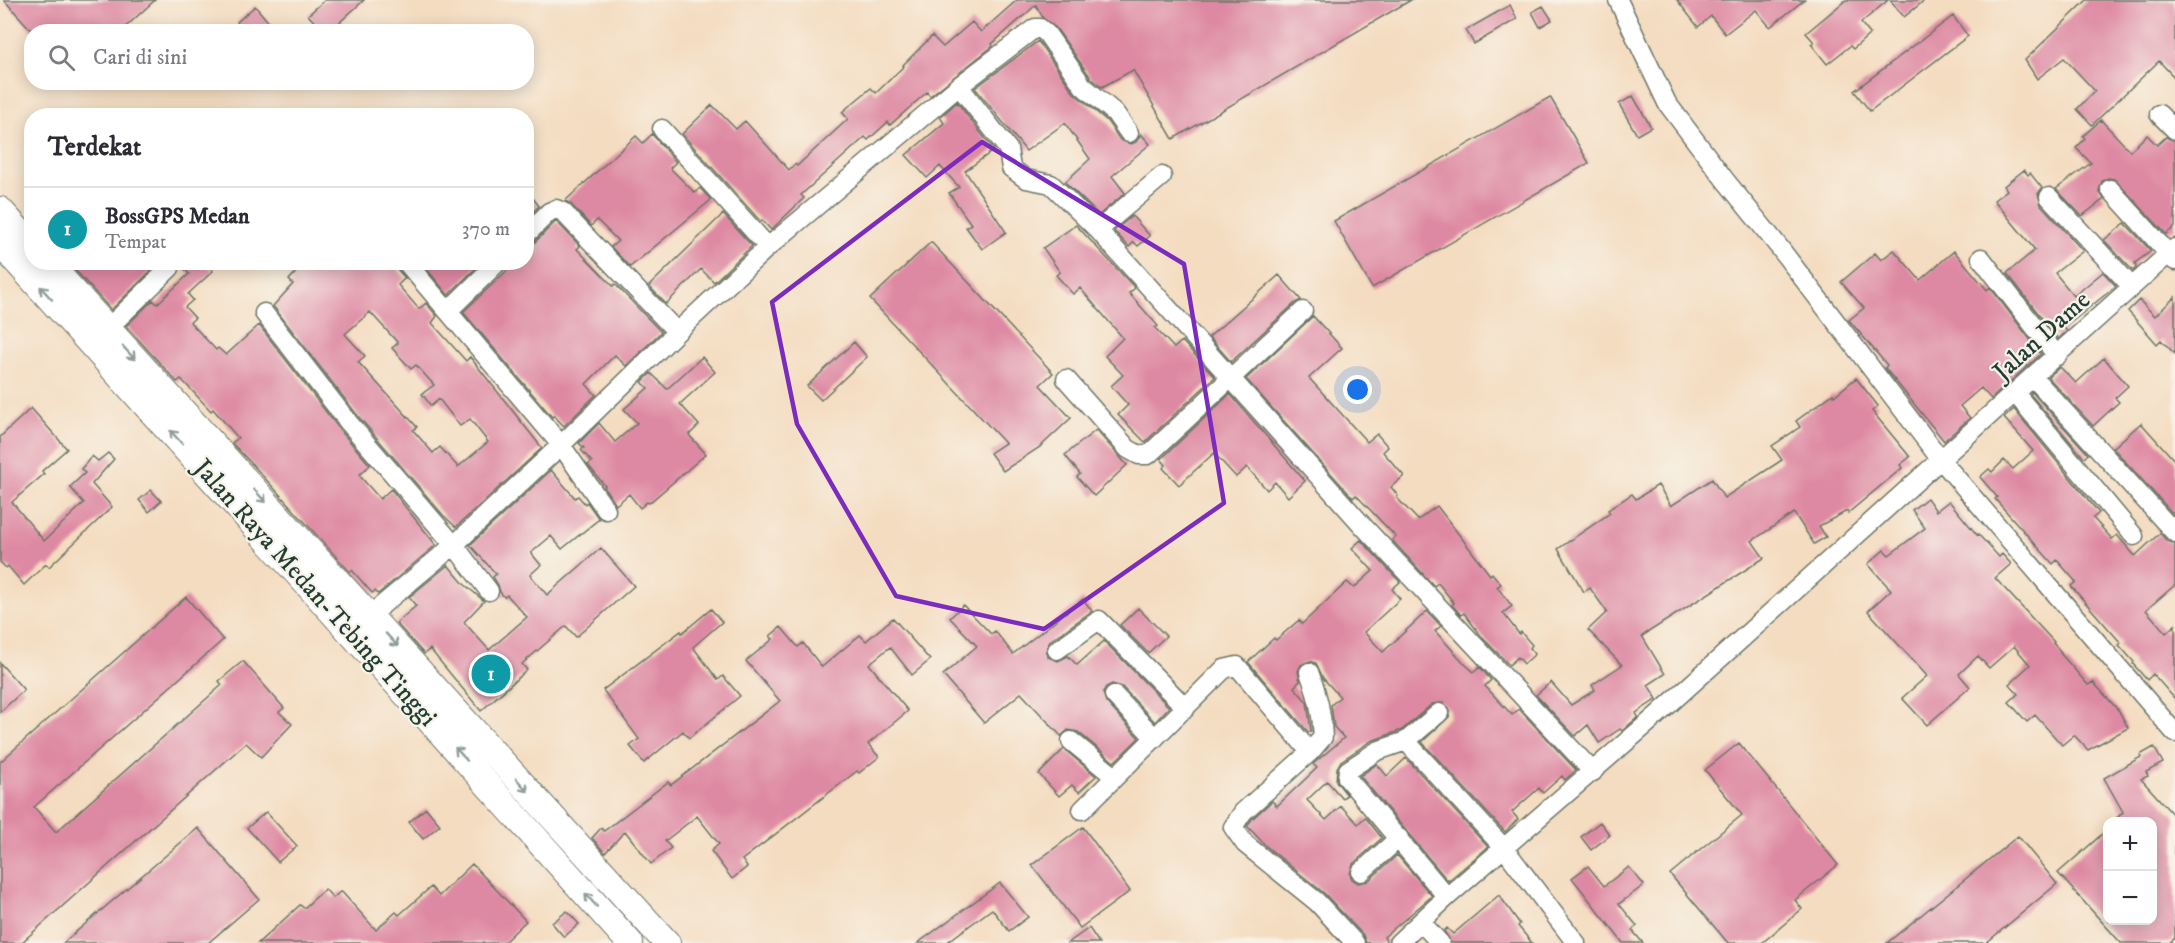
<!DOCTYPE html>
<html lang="id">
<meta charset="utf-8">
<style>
body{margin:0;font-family:"IM FELL DW Pica",serif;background:#f2f2f3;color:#2b2b33}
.controls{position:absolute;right:18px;bottom:18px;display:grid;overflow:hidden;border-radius:12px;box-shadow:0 3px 15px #0003}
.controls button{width:54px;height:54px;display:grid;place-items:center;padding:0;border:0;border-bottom:2px solid #e1e1e2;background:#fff;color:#2b2b33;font:30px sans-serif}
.you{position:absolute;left:1358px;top:390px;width:21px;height:21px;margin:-15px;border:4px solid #fff;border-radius:50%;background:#1a73e8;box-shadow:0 0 0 9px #1a73e833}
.badge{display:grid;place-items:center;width:39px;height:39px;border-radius:50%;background:#1f6fb2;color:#fff;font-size:20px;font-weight:700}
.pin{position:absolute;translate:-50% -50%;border:3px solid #fff;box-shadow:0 2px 6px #0006}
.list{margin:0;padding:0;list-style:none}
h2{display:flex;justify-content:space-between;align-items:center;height:78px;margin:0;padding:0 24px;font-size:26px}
h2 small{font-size:20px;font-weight:400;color:#7c7c81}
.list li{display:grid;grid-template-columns:39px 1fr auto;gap:18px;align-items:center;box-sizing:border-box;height:84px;padding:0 24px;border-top:2px solid #e1e1e2}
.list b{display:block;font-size:22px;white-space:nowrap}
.list p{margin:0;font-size:20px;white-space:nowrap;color:#7c7c81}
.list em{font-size:20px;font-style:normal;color:#7c7c81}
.icon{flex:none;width:33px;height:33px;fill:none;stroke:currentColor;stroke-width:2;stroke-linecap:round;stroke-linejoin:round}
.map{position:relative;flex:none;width:2175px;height:943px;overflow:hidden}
.search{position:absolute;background:#fff;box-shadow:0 3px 15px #0003;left:24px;top:24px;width:510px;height:66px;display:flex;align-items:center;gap:15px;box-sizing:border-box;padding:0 21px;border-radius:24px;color:#7c7c81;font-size:22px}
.panel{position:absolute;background:#fff;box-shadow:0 3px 15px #0003;left:24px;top:108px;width:510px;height:162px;border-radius:24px}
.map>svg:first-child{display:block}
</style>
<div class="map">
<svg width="2175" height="943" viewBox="0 0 2175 943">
<rect width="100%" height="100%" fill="#f7f3e8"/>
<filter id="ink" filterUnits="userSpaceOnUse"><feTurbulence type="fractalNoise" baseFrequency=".0167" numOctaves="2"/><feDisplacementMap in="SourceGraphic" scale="12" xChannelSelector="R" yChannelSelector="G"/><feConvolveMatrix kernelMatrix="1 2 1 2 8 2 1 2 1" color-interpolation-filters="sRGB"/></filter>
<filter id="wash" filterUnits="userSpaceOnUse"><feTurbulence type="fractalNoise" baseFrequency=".008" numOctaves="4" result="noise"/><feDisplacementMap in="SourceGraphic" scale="24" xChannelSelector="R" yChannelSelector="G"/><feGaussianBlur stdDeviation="1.35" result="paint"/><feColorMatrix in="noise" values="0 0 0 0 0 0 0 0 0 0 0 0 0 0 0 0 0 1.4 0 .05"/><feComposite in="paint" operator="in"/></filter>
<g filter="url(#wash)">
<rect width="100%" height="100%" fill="#f4dcc0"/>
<g id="blocks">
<!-- building -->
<path fill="#de89a3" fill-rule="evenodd" d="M4,0H155L120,32H33Z
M325,0H364L329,32H324L308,15Z
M1017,0H1411L1173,139L1133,70L1102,87L1091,78L1056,28L1043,18L1036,5L992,44L993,46L930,96L927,92L890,125L888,122L868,140L865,137L801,195L804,198L771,230L762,220L761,222L682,134L712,105L736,129L745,121L789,170L795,164L797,166L848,119L842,112L871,88L876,93L904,66L903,65L932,36L943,47L972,22L981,32Z
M1677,0H1804L1770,27L1756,10L1725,34L1711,16L1698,27Z
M1846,0H1888L1861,23L1870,34L1853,49L1850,46L1827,64L1811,44L1814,42L1806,33Z
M1890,0H1925L1904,17Z
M2087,0H2175V78L2159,61L2092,125L2077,109L2095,91L2064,58L2037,79L2025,60Z
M1510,5L1517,19L1474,44L1466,30Z
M255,6L277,32H245L237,22Z
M1543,6L1552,20L1540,27L1532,12Z
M1953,16L1968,36L1870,111L1854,91Z
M1038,41L1074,93L1107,121L1120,140L1131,144L1136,142L1141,134L1150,144L1112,176L1125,193L1099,215L1065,182L1090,159L1065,123L1026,151L975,88Z
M1633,96L1651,127L1637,135L1619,104Z
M1550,97L1589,163L1372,288L1334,221Z
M957,102L994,150L965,171L1006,232L982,249L966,227L971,224L949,193L959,187L940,166L927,178L906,155L944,123L940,117Z
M2101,120L2130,151L2147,135L2157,145L2166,137L2175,141V227L2166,234L2114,179L2108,178L2102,181L2099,191L2104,199L2082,216L2056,189L2091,163L2076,148L2085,139L2083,136Z
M652,134L676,162L670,168L695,193L700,188L711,200L630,267L611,247L618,241L597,220L591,226L571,204L565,201L636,136L643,143Z
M2024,170L2028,175L2030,173L2042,188L2038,194L2041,205L2083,251L2055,273L2074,296L2103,272L2116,286L2064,328L2067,331L2058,339L2007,273L2035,250L1994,200L2007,190L2004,186Z
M526,189L539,206L526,219Z
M723,214L752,246L714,282L701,269L666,304L649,286Z
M1132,216L1150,236L1138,246L1134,242L1129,247L1114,231Z
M556,221L580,246L577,249L613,286L615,284L661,332L626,366L615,355L586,384L596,395L564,426L554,416L552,417L463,312L516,262H526V246L534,243Z
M2125,223L2151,251L2135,263L2136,268L2133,271L2104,240Z
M1076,225L1135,288L1129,293L1158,326L1155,328L1174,348L1182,341L1215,377L1145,442L1118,415L1128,405L1111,386L1123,375L1105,356L1123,338L1080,288L1073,294L1056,275L1060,272L1043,248Z
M931,242L1053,373L1040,385L1071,418L1040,447L1003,471L990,453L1005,443L870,299Z
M1894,250L1920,280L1954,251L1987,290L1990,287L2041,354L1991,399L1981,388L1960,406L1970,418L1944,441L1885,368L1887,365L1849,320L1864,308L1841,282L1875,253L1881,260Z
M68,262H160L111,310Z
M179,262H206L213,271L188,294L193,300L185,307L195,318L190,322L216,350L218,348L226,355L259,325L340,430L370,465L359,475L380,499L391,489L436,545L378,594L375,591L372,593L352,570L350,572L252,464L232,443L238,438L213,409L211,411L181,379L177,382L126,326L153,300L157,304L189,274Z
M305,262H395L397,269L405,278L398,285L419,309L426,303L437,316L432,323L466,361L470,357L542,448L456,527L443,515L358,416L273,306L293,284L289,280ZM370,312L398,343L392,348L411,369L416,365L434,385L422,394L431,406L439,399L460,426L470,419L488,442L458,467L440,447L433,453L413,430L417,427L358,362L365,356L345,334Z
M421,262H473L477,267L448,295Z
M1279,275L1301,300L1295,303L1231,362L1209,337Z
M2175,297V354L2161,340L2157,344L2128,311L2139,300L2155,316Z
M1313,316L1342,348L1309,378L1367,442L1377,434L1388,447L1383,452L1404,476L1391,487L1398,496L1397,498L1418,520L1437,506L1490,575L1492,573L1501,584L1497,587L1512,606L1503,613L1519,634L1521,632L1532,645L1530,648L1535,654L1524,664L1518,657L1509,665L1482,637L1464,613L1461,615L1452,605L1454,603L1438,583L1434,586L1392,540L1396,537L1356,495L1353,498L1246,379Z
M854,342L867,357L821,400L807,386Z
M702,357L715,372L680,404L699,425L689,435L706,454L649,503L647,502L640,508L629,494L616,505L604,487L605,486L588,465L592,462L581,450L584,448L579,443L599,423L615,442L637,423L624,409L648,388L642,382L651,373L667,389Z
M2104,358L2128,386L2115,398L2119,402L2093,426L2048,377L2060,367L2076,383Z
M1856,378L1878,406L1872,411L1910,457L1900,465L1902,468L1848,513L1847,511L1819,526L1826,537L1814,544L1794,513L1752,541L1764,558L1642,636L1665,674L1648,685L1657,699L1636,713L1638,717L1622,731L1620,729L1599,743L1588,725L1575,736L1536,695L1551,682L1571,705L1595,690L1592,685L1622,665L1588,630L1607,612L1590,588L1584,592L1558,549L1610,513L1608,510L1632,494L1636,499L1658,485L1671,506L1712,479L1724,498L1782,460L1772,446L1800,427L1796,421L1833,394L1834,396Z
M2032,392L2088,454L2084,458L2030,394Z
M1230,394L1305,481L1288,497L1275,482L1267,490L1247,467L1236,477L1214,453L1179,485L1163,468L1166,465L1161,459Z
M31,408L67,449L42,471L44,474L12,502L44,541L84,503L70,487L85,473L81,469L92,456L98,461L108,453L114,459L92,484L112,507L49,567L46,564L24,585L8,566L6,568L0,562V437Z
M2014,409L2099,513L2093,518L2112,539L2117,535L2135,556L2160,533L2167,541L2175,544V585L2146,610L2166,633L2175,625V699L2153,674L2147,680L2133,664L2134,662L2119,645L2121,643L2071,586L2076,582L2057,560L2053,564L1995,499L1997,497L1980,477L1989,469L1992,472L2004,460L2013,469L2033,451L2004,418Z
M2141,423L2175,461V516L2113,448Z
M1096,430L1127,465L1094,496L1077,477L1080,474L1065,455Z
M551,470L575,498L578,496L585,504L587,502L599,519L562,549L551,536L531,553L541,565L530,575L547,595L601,548L634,586L576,637L566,626L522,664L527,670L481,711L430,649L424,654L396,623L416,606L409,597L448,565L464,584L484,601L464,622L489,650L527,617L507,595L504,597L500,592L498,585L493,577L496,574L470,545Z
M151,490L161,501L149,512L139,500Z
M1927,498L1936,511L1949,501L1977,535L1978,534L1999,557L2002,554L2011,564L1995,578L2054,642L2053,643L2061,652L2060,653L2088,685L2093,682L2119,711L2128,728L2088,750L2074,735L2062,745L2035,715L2027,722L2009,702L2018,694L2009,684L2030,665L2014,646L1989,668L1978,656L1959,674L1970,687L1927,725L1902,698L1927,676L1868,611L1891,590L1868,564L1884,550L1889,555L1925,528L1912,510Z
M1361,540L1400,582L1392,589L1400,599L1364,632L1383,652L1427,611L1441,626L1435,631L1466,665L1474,672L1480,667L1491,680L1485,686L1512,715L1519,709L1576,770L1565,780L1562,776L1543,793L1539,788L1512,812L1518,819L1505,832L1422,742L1449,717L1450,710L1443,703L1432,704L1402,730L1371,741L1341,761L1337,768L1336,781L1347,795L1342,798L1327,781L1307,800L1326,820L1341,806L1358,824L1365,817L1382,838L1353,864L1350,874L1352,879L1358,883L1368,881L1397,855L1432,896L1384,937L1387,943H1366L1363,935L1325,894L1266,846L1247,826L1252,819L1272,801L1277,806L1317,768L1313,764L1344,738L1334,727L1331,705L1340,697L1323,678L1316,663L1310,661L1301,665L1298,671L1300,681L1294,687L1307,702L1311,731L1308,732L1248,662L1274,638L1276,640L1299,620L1302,624L1347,582L1354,588L1373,571L1352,548Z
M186,597L223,640L34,807L56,832L222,685L219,681L243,661L284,708L279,712L292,724L261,757L246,743L21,943H0V762Z
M1083,599L1092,611L1050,641L1046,651L1048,657L1058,661L1068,656L1077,665L1104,641L1169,707L1155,722L1122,687L1112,684L1106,687L1103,692L1106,702L1139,738L1114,762L1078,732L1068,730L1061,736L1021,693L984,723L943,675L977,646L950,618L963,605L991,634L995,631L1013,654Z
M1138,608L1166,636L1148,653L1120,625Z
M711,609L722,622L693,647L718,680L723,676L740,696L689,738L683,731L644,763L630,746L639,739L603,690L681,631L682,633Z
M893,618L930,660L912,675L890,647L869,664L908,711L868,744L879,757L859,773L857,771L742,860L747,867L732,879L711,851L719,844L697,816L665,841L671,848L651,864L625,831L605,853L592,838L601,828L604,831L668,782L671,785L780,701L746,661L773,639L770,636L781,627L798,647L803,643L822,667L860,635L866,641Z
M0,663L24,690L0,712Z
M1739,743L1838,865L1795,900L1802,909L1762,943H1728L1670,874L1742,815L1705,770Z
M2154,747L2163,763L2146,772L2148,776L2141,779L2175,817V938L2169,943H2121L2058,873L2108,829V921H2152V822H2113L2123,812L2104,778L2141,757L2140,755Z
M1064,749L1096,776L1079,792L1072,785L1059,796L1039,774Z
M1406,758L1488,847L1448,881L1360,776L1377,764L1387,776Z
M426,808L440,825L423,839L409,822Z
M266,812L297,846L278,862L247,828Z
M1600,822L1610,835L1591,850L1581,837Z
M1083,827L1130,891L1080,928L1032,865Z
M198,828L259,899L208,943H63Z
M2018,836L2057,884L1986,943H1887Z
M472,864L526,921L503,943H258L300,905L304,908L325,889L333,898L341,891L376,930L396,912L399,915L431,887L439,896Z
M1588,866L1604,886L1629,867L1644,885L1619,904L1637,926L1632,930L1643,943H1623L1572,878Z
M1000,883L1028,917L1009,931L992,909L946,943H918Z
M1499,895L1520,924L1518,926L1532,943H1451L1444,931L1447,928L1453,934Z
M567,911L579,924L564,937L552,923Z
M1089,928L1099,943H1068Z"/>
</g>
</g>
<g filter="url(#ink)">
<use href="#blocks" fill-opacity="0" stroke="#6a7565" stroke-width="1.5"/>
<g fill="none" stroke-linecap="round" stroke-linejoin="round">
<defs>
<path id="minor" d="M1618,0L1667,103L1725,180L1779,247L1941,460L2175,733
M959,86L1008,149L1011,168L1026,179L1051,184L1098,230L1364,527L1593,772
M2159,114L2175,130
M662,129L768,247
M2110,189L2175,261
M2049,197L2132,287
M1098,230L1162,176
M526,235L549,212L556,209L563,212L677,332
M1981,258L2057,356
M406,262L561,445L606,510
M448,311L498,262
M264,313L349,423L454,545L489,591
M107,329L170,268
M2033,377L2175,533
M1066,379L1128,449L1139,455H1148L1303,311
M2015,393L2134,536
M369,616L454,545L561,445L677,332L768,247L959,86L1035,28H1040L1047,34L1083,86L1115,113L1129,133
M1057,650L1099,620L1186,708
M1309,672C1318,694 1322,714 1323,737L1310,752
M1114,695L1155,738
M1071,741L1115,777
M1406,741L1439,713
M1082,810L1224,669L1237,666L1310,752L1243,812L1233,827L1245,844L1317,902L1355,943
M1361,872L1399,838
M1447,897L1347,778L1348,770L1377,751L1406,741L1504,848L1576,943
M1421,922L1440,943
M1398,943L1447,897L1655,717L2175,248"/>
<path id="highway" d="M0,210L32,245
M0,243L630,943
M47,262L667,943"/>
</defs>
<!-- minor casing -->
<use href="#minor" stroke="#6a7565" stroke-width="21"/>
<!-- highway casing -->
<use href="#highway" stroke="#6a7565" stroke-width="28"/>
<!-- minor -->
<use href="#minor" stroke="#fff" stroke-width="18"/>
<!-- highway -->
<use href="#highway" stroke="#fff" stroke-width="26"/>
</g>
<!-- one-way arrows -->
<defs><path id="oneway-shaft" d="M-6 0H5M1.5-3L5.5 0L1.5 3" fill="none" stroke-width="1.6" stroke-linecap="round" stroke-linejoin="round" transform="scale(1.5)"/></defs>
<g stroke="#8f9e9a">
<use href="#oneway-shaft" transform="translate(46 293) rotate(-132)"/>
<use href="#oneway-shaft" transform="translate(129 353) rotate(47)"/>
<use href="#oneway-shaft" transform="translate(176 437) rotate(-132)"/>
<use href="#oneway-shaft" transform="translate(260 496) rotate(48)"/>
<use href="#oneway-shaft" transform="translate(392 640) rotate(47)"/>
<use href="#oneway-shaft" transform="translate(461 754) rotate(-132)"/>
<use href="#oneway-shaft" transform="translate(522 785) rotate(48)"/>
<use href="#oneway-shaft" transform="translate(591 900) rotate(-132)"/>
</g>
</g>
<!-- marked area -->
<path fill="none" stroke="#7b2cbf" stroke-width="4.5" stroke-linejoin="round" d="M982,142L1184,264L1224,503L1044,629L896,596L797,424L772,302Z"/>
<g text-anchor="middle" stroke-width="4.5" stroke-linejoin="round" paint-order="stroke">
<!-- street labels -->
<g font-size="26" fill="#1f3d34" stroke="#f7f3e8">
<text transform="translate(2041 335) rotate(-42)" y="9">Jalan Dame</text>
<text transform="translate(316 592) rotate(48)" y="9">Jalan Raya Medan-Tebing Tinggi</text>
</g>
</g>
</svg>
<div class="controls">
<button>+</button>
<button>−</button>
</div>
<div class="you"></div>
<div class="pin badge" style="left:491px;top:674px;background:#0f9aa8">1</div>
<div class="search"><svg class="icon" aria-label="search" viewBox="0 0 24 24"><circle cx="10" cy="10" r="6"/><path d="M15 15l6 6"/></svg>Cari di sini</div>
<section class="panel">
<h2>Terdekat<small></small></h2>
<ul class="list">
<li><span class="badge" style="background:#0f9aa8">1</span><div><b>BossGPS Medan</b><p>Tempat</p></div><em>370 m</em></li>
</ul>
</section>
</div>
